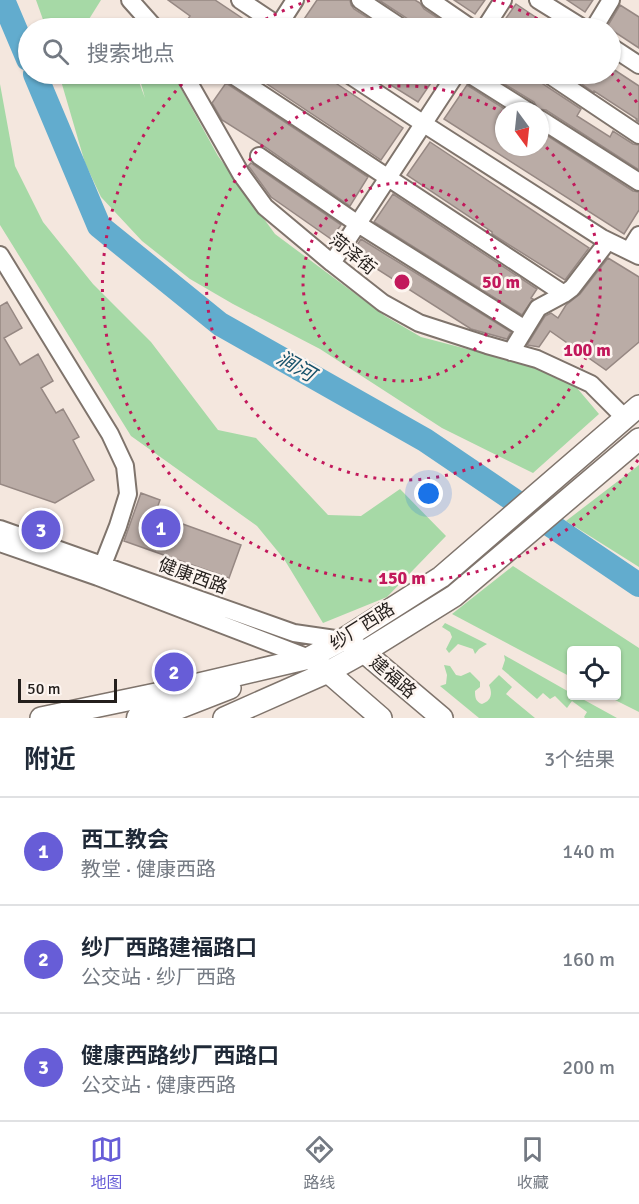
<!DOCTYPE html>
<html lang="zh">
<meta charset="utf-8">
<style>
body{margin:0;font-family:Signika,"Noto Sans SC",sans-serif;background:#f2f2f3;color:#1f2937}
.controls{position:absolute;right:18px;bottom:18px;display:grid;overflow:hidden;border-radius:6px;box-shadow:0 2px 4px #0004}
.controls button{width:54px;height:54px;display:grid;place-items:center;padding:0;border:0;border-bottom:2px solid #e0e1e3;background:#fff;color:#1f2937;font:30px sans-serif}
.compass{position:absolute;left:495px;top:102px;width:54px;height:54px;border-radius:50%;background:#fff;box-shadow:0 2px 4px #0004;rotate:165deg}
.scale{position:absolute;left:18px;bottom:15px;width:99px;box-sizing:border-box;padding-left:6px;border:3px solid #241f1c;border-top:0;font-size:16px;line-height:21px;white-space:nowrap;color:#241f1c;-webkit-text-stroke:4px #fdf5f0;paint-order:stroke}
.you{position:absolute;left:429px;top:494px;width:21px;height:21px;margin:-15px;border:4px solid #fff;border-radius:50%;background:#1a73e8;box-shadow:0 0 0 9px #1a73e833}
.badge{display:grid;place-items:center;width:39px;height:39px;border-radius:50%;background:#675dd7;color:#fff;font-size:20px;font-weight:700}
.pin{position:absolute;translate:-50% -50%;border:3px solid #fff;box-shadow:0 2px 6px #0006}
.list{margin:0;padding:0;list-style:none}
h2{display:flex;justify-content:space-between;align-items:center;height:78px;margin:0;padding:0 24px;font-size:26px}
h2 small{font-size:20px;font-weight:400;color:#747a83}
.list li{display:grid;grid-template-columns:39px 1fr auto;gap:18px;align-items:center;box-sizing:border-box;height:108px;padding:0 24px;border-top:2px solid #e0e1e3}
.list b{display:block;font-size:22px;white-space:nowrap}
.list p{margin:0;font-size:20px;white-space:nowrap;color:#747a83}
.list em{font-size:20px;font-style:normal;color:#747a83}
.icon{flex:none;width:33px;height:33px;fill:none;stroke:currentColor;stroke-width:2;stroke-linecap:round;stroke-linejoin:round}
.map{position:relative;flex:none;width:639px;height:718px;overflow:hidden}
.search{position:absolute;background:#fff;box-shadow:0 2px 4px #0004;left:18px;right:18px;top:18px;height:66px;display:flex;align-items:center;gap:15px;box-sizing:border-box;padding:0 21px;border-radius:33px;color:#747a83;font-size:22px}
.sheet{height:402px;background:#fff}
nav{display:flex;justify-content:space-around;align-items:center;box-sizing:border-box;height:84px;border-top:2px solid #e0e1e3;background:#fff;font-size:16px;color:#747a83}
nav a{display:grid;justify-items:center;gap:3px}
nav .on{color:#675dd7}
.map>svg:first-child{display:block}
</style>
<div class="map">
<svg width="639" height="718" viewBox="0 0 639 718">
<rect width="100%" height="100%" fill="#f4e7de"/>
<!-- green -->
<path fill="#a6d9a6" d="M36,0H101L86,24L91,28H46Z
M59,74H136L145,98L139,76L137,74H173L218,156L275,234L385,316L421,337L540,368L577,388L599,414L533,473L442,428L320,349L233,304L190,279L142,241L101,197L85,163Z
M0,84L15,166L43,222L93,284L151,342L218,430L256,438L328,515L361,516L400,489L446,536L387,597L323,623L284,559L257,526L131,436L0,225Z
M639,465V567L566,521Z
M513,566L639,648V712L607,696H616V650H572L571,677L452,614Z
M445,623L487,644L479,649L475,654L473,649L458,644L449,653L446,649L452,637L450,632L442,627Z
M504,655L571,693L572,696H577L617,718H585L584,717L587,712L572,701L567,708L555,696L550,699L543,693L537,699L502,669L505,660Z
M444,665L450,666L456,675L461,676L470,672L480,682V687L475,691C475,698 476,702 482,704C491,701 493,694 489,685L499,675L512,687L506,694L535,718H479L440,686L446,684L447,675Z"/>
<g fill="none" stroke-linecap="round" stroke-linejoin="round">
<!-- river -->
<path stroke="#62acce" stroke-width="24" d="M3,0L28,59
M35,74L99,226L220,324L425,440L639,585"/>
</g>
<!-- building -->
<path fill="#baaca6" stroke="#968883" stroke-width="1.5" d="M168,0H215L257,28H182L190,16Z
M317,0H350L351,5L354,9L384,28H298Z
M379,0H415L420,3L424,9L453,28H412L411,23L408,19Z
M454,0H485L475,14Z
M567,0H593L585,12Z
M516,4L552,28H499Z
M620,5L639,17V48L607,27Z
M610,67L639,86V122L636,120L637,119L594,91L593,92L568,74H610Z
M252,74H322L403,128L381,160Z
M373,74H437L418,102Z
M488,74H528L581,109L577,116L610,137L613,131L633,144L639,145V170L546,110L538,109L534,102Z
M226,83L368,177L350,206L265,147L222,120L212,103Z
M467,85L508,111H504V147H540V131L633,191L639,192V210L624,234L444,119Z
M430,142L589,248L565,280L492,234V232L407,175Z
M251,163L341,225L331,239L271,197L250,168L248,166Z
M393,194L537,289L531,298L533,299L522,315L374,222Z
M361,239L511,332L507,339L471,329L352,253Z
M608,258L639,277V342L606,370L550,331L539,347L527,345L545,316L551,313L558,318L566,305L580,294Z
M7,302L22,328L4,338L20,365L38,354L53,381L41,388L56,413L63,409L79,437L73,440L94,480L55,503L0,484V306Z
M141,493L160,500L155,514L241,545L229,578L124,541Z"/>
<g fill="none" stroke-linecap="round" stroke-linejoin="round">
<defs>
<path id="minor" d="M130,0L155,28
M240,0L282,28
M360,0L402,28
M430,0L471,28
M538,0L583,28
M277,28L295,0
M485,28L503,0
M594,28L611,0
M610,46L639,65
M184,74L241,174L265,207L332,263L383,303L419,323L487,345L537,359L591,384L625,418
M231,74L564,294
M348,74L424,124L602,238L639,256
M469,74L528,111
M548,74L639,135
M540,119L639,182
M259,156L358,224L525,329
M629,251L639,235
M0,255L110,434L125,466L128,494L118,526L98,577
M332,263L456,74
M511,352L538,308L564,294L572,288L608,241
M0,529L294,633L342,640
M0,543L98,577L309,658"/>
<path id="major" d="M353,646L364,652L442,718
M317,664L328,672L381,718
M149,717L166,713L230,688
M41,718L156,694L309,658L342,640L441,577L639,406
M224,718L328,672L364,652L454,596L639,439"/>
<path id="highway" d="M139,718L166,713"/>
</defs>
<!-- minor casing -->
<use href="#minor" stroke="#7f746c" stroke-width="20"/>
<!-- major casing -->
<use href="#major" stroke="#7f746c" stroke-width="24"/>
<!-- highway casing -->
<use href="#highway" stroke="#7f746c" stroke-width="27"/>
<!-- minor -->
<use href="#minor" stroke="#fff" stroke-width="16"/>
<!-- major -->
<use href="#major" stroke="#fff" stroke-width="21"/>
<!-- highway -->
<use href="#highway" stroke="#fff" stroke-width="24"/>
</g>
<!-- distance rings -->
<g fill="none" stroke="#c2185b" stroke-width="3" stroke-dasharray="3 6">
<circle cx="402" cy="282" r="99"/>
<path d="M540 141A197 197 0 1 1 503 113"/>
<path d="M638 460A296 296 0 1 1 191 75M250 28A296 296 0 0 1 311 0M493 0A296 296 0 0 1 554 28M611 73A296 296 0 0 1 638 104"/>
</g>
<g text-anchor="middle" stroke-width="5" stroke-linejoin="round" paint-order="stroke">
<!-- street labels -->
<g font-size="18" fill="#241f1c" stroke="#fdf5f0">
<text transform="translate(353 254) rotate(39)" y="6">菏泽街</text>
<text transform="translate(193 576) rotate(20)" y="6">健康西路</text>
<text transform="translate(362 626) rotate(-32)" y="6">纱厂西路</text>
<text transform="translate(393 677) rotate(40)" y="6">建福路</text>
</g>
<!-- water labels -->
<g font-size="20" font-style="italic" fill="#15516a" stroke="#fdf5f0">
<text transform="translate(296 366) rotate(30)" y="7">涧河</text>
</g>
</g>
<circle cx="402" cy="282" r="9" fill="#c2185b" stroke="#fdf5f0" stroke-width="3"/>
<g font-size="18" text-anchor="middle" font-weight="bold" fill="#c2185b" stroke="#fdf5f0" stroke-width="5" stroke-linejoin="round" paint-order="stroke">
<text x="501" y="288">50 m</text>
<text x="587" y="356">100 m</text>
<text x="402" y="584">150 m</text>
</g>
</svg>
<div class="controls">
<button><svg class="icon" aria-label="locate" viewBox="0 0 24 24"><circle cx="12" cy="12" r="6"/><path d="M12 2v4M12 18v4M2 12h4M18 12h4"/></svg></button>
</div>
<svg class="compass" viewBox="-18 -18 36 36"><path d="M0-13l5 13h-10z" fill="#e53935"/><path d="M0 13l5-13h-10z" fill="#747a83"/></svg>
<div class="scale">50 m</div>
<div class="you"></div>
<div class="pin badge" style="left:161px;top:528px">1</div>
<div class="pin badge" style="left:174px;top:672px">2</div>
<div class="pin badge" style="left:41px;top:530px">3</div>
<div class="search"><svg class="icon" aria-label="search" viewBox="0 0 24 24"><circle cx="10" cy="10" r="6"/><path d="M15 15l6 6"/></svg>搜索地点</div>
</div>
<section class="sheet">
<h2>附近<small>3个结果</small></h2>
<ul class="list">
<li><span class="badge">1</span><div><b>西工教会</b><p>教堂 · 健康西路</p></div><em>140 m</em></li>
<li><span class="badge">2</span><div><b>纱厂西路建福路口</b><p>公交站 · 纱厂西路</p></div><em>160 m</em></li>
<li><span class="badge">3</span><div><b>健康西路纱厂西路口</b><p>公交站 · 健康西路</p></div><em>200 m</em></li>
</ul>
</section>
<nav>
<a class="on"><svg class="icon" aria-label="map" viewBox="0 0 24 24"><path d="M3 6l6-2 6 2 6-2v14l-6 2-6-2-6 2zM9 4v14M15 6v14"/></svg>地图</a>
<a><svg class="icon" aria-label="directions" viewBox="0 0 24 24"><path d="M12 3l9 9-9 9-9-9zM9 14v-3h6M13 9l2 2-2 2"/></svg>路线</a>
<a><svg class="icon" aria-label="saved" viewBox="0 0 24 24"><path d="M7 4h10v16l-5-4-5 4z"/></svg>收藏</a>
</nav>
